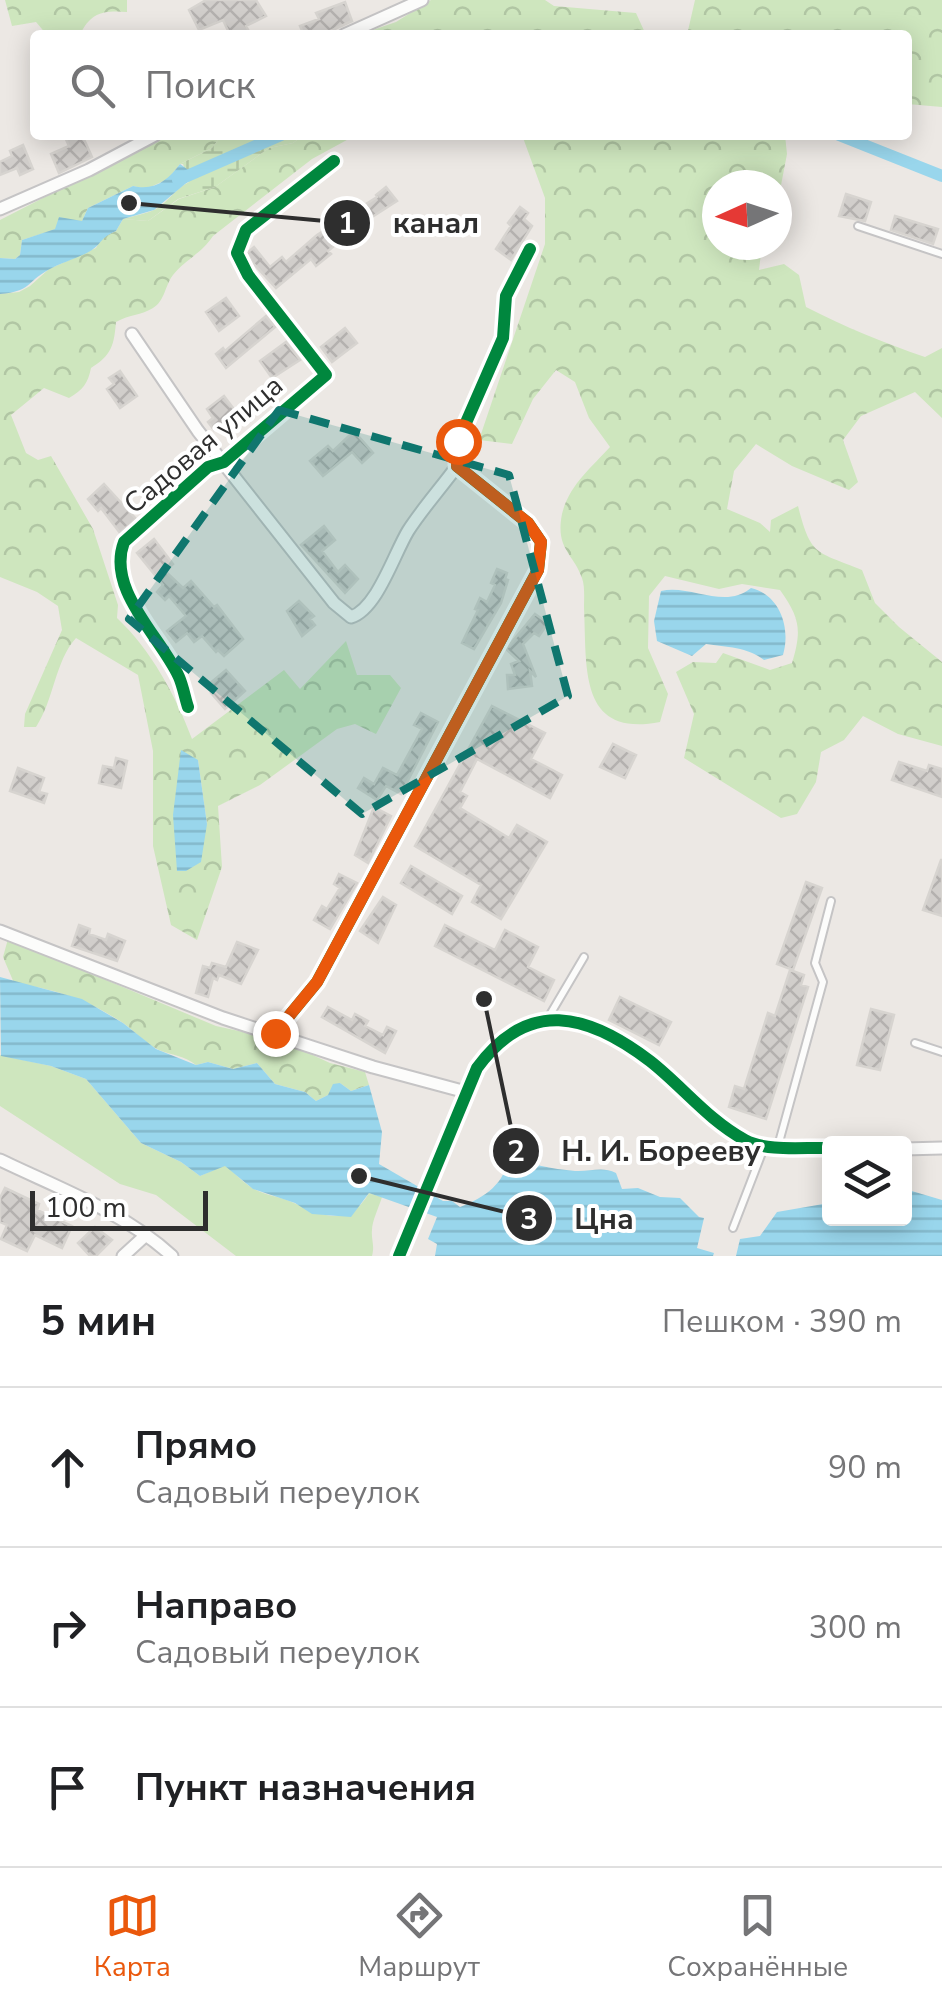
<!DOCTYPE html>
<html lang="ru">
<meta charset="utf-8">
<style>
body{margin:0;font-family:"Nunito Sans",sans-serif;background:#f2f2f2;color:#202124}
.controls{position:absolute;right:30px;bottom:30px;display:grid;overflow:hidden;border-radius:10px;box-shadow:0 5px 25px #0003}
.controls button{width:90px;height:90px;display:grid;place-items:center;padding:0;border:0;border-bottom:2px solid #e0e0e0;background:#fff;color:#202124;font:50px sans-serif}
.compass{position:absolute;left:702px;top:170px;width:90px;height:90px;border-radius:50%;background:#fff;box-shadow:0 5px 25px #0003;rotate:267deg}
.scale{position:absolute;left:30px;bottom:25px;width:178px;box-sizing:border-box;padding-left:10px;border:5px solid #2e2e2e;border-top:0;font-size:28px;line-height:35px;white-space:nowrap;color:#2e2e2e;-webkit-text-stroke:8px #fff;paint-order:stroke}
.stop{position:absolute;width:30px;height:30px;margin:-22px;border:8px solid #ea580c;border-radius:50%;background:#fff}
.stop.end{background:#ea580c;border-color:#fff;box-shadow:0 2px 10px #0008}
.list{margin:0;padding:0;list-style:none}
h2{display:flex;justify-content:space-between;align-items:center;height:130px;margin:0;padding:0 40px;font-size:42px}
h2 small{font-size:32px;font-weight:400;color:#757577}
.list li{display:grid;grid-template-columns:65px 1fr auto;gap:30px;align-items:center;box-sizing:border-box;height:160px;padding:0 40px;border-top:2px solid #e0e0e0}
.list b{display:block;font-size:38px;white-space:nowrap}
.list p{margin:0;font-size:32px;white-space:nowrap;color:#757577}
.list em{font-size:32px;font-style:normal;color:#757577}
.icon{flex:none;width:55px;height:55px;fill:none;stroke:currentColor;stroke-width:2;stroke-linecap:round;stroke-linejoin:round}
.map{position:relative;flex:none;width:942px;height:1256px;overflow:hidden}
.search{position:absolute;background:#fff;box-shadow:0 5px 25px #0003;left:30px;right:30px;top:30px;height:110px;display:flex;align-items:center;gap:25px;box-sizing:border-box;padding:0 35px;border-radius:10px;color:#757577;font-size:38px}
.sheet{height:610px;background:#fff}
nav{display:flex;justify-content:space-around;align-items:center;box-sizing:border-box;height:140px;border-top:2px solid #e0e0e0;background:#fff;font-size:28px;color:#757577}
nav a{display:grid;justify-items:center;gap:5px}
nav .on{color:#ea580c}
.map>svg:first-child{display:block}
</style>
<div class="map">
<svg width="942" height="1256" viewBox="0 0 942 1256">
<defs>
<pattern id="forest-crowns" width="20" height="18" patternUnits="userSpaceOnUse" patternTransform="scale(2.5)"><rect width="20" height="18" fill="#cee6be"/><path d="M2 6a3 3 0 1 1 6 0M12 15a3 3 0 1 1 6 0" fill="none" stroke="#b1c6a4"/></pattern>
<pattern id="wetland-marsh" width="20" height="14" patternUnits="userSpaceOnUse" patternTransform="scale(2.5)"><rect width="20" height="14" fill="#cee6be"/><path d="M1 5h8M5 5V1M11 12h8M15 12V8" fill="none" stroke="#b1c6a4"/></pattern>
<pattern id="water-rules" width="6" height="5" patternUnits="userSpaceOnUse" patternTransform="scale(2.5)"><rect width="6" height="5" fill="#99d6ec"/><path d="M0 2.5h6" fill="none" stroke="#84b8cb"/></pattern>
<pattern id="building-cross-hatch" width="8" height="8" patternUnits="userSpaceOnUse" patternTransform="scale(2.5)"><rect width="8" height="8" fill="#d1cecb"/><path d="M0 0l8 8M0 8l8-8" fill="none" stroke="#b4b1af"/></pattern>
</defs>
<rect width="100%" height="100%" fill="#ece8e4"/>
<!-- grass -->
<path fill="#cee6be" d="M0,1055L51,1066L86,1079L141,1143L181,1162L200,1176L225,1165C235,1173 245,1185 256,1190C268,1196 282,1197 294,1203C323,1216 349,1228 369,1193L382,1197C379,1207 372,1221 372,1230C371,1240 375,1245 372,1256H236L156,1195L120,1184L0,1106Z"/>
<!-- forest -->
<path fill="url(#forest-crowns)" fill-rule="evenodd" d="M5,0H127V12C103,10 90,13 80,35H47L36,22L12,26Z
M431,0H545L554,6L636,13L646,35H358L396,22Z
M695,0H942V107L907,104V35H687Z
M166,135H222L212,148L180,164L168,179L146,189L133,186L88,208L82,221L22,240L20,255L15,259L0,258V220Z
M304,135H356L312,159L213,236C202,253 185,260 173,275C165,285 165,301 153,308C142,315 128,315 116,322C114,345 112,355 91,368C88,383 83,390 69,398L44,388L11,415L26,453L38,460L51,456L93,529L118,605L117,618C151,650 176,696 192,739L284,670L300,689L346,641L357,675H390L401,688L376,734L355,724L337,729L260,785L218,806L222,867L197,940L171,925L153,846V751L138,675L76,638C55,661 54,700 36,727H24L25,714L62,630L58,606L37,592L0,577V294L19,292L30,286L49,269L96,248L102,237L116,231L123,219L148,221L179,199L215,187L269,148L293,143ZM198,760L207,824L177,870V844Z
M522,135H785L787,154L777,206V185H717V245H762L759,270L784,264L799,275L806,307C845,327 884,343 925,357L942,348V418L915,392L861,416L843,440L858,482L849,490L792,466L756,444L734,471L727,509L760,523L770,532L771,520L798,506C811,557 816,551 862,570L875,603L899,627L942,662V746L898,734L863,716L844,740L821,752L816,782L797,814L781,818L684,758L694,714L676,672L693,662L716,663L723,653L770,670L792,663C802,630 800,618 780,590L742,584L719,589L665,576L649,596L648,648L668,694L660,722C578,738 587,667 584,608C584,599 585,586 582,578C574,554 555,549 562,514C569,485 592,467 610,447L589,418L575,382L556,370L533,399L512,444L479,440L545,244V198Z
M8,939L216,1026L280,1040L330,1063L365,1072L369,1085L351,1091L340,1083L328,1095L316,1101L305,1092L275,1084L257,1063L233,1069L208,1062L196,1065C185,1056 171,1055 159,1050C144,1043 133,1029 120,1021C86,999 54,989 14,983L3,957Z"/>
<!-- wetland -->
<path fill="url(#wetland-marsh)" d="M222,135H304L293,143L269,148L215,187L178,199L148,221L123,219C133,216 146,214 156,209C169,201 175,189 189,182L183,164H180L212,148Z"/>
<!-- water -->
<path fill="url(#water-rules)" d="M180,164L187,169L191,179L154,210L123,219L116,231C100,238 103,242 92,250C79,258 62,262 48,270C25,283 32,291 0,294V258L15,259L20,255L22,240L55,229L59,217L82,221L88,208L133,186C155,191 168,180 180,164Z
M751,588C780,595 791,628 783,655L764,660C748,647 726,647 706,644L692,656L657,641L654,621L661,591C690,584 725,610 751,588Z
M181,750L198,760L207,824L201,862L186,871H177L173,815Z
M0,977L82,999L123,1023L156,1049L196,1065L208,1062L233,1069L257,1063L275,1084L305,1092L316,1101L328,1095L333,1084L340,1083L351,1091L369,1085L382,1132L379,1164L443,1201H452L460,1207C484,1198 507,1183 508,1155C528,1164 552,1169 575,1171C590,1172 602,1166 616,1173L622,1189L638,1188L660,1197L680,1198L699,1217L704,1218L697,1248L714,1253L713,1256H435L437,1244L428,1239L437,1217L369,1193L351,1217L312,1214L295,1203L253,1189L225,1166L200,1176L181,1162L141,1143L86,1079L51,1066L1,1056Z
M905,1189L942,1200V1256H736L740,1239L760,1236L777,1212L829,1203L830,1218H904Z"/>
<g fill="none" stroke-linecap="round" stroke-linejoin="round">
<!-- canal -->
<path stroke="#99d6ec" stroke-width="12" d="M839,135L942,176
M178,180L281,135"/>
</g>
<!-- building -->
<path fill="url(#building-cross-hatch)" stroke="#d7d4d0" stroke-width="2.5" d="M206,0H256L266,16L246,26L251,35H230L223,20L199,30L189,10Z
M345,2L352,21L322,35H304L300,26L319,19L316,13Z
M64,135H82L92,157L59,173L51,154L69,146Z
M23,145L33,169L20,175L17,168L0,175V162L12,156L10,151Z
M386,187L397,201L355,228L328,251L331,254L316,266L311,259L276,288L252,262L247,253L254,247L270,267L282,257L286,262L317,235L377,197L376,195Z
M846,194L871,202L865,221L839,216Z
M520,207L528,213L524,219L532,226L511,260L496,249L511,226L508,223Z
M895,216L938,229L933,244L891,230Z
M226,298L239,316L219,331L206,312Z
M266,316L275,327L226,368L216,354L223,348L225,351Z
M345,328L357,343L332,362L321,347Z
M286,342L300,360L272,378L260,361Z
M120,371L137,396L120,408L107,389L114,384L109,378Z
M224,396L242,420L224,433L219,426L214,430L208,422L213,418L207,409Z
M354,431L373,453L362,463L352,452L323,476L310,461L328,446L333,451Z
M104,484L136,519L120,533L101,508L98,511L88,499Z
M324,526L335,540L322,551L338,572L345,565L358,579L345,593L301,545Z
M154,539L173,564L165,571L183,588L191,581L214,607L217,605L243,639L224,656L218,650L216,652L202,636L194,642L187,633L176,642L167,631L186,616L169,596L165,600L157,592L163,585L137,553Z
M497,569L507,573L505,579L508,580L501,603L474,649L462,643L478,610L475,609L480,598L487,602L495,585L491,583Z
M299,601L314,616L310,619L315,625L302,636L287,611Z
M535,614L548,623L539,636L534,633L523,644L536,677L530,671L532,686L508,689L507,675H515L511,664L519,661L506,649Z
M226,670L245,691L225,709L211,693L215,690L209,684Z
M492,706L545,733L531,759L562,775L550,798L477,759L460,792L467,796L460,808L509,838L517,825L547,842L501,919L472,902L481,885L415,846Z
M421,713L438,722L401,794L386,786L377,800L358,788L364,778L374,784L383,768L397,775L422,729L414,725Z
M613,744L636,755L625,778L600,767Z
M116,758L127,761L121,788L99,783L103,766L114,768Z
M899,762L927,771L929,765L942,769V797L892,780Z
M18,768L44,778L39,792L47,794L44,803L10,791Z
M374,807L391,816L368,863L355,855Z
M941,860H942V916L923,910Z
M411,866L462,896L452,914L401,883Z
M339,874L357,883L330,929L314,920L322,906L327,909L340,888L334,884Z
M806,882L822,888L793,970L777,964Z
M383,897L396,905L378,943L360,931Z
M79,925L90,929L89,934L106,940L108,934L125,941L117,961L72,946Z
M445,925L495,950L505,930L538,947L528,967L554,980L544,1001L435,946Z
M237,942L258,950L241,984L219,975L217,980L213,978L208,997L196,993L203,966L210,968L212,963L226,967Z
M790,970L804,975L801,985L808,987L766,1119L729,1107L735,1086L744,1089L768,1013L775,1016Z
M620,997L671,1022L659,1045L609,1020Z
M328,1007L352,1020L355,1014L368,1021L365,1026L383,1035L387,1027L396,1031L385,1053L322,1017Z
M871,1009L894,1015L880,1070L857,1065Z
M5,1188L39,1204L37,1210L72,1226L62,1248L35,1235L27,1251L1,1239L7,1225L0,1222V1198Z
M95,1227L112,1240L96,1256H90L78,1243Z"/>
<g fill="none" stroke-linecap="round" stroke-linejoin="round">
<defs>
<path id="service" d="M858,226L942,254
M548,1018L584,957
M915,1043L942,1052
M778,1146L823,982L815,963L831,901
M733,1228L765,1145"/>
<path id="minor" d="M344,35L422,0
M0,209L89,170L155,135
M132,334L198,431L334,603L351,617C377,609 394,554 408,531C422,509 441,488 457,466
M188,707C185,698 183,686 179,677C161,637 106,590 124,542L208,467L224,462L326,375L248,275L237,253L246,230L334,161
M0,931L223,1018L373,1067L466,1092
M275,1033L317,982L538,570L541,542L528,523L457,466L458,441L503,338L506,296L530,249
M904,1149L942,1148
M0,1160C58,1188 124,1212 172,1256
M123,1256L146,1235
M399,1256L477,1068C528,998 587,1013 650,1061C682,1086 708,1120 745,1140C767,1152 804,1147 830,1148"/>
</defs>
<!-- service casing -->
<use href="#service" stroke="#c5c4c5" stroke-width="10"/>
<!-- minor casing -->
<use href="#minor" stroke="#c5c4c5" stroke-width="15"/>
<!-- service -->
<use href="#service" stroke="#fcfcfb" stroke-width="6"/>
<!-- minor -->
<use href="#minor" stroke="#fcfcfb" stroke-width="11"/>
<defs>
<path id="cycleway" d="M188,707C185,698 183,686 179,677C161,637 106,590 124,542L208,467L224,462L326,375L248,275L237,253L246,230L334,161
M275,1033L317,982L538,570L541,542L528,523L457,466L458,441L503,338L506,296L530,249
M399,1256L477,1068C528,998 587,1013 650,1061C682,1086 708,1120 745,1140C767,1152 804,1147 830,1148"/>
</defs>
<!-- cycleway casing -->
<use href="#cycleway" stroke="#fff" stroke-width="19"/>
<!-- cycleway -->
<use href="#cycleway" stroke="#00873e" stroke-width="12"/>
</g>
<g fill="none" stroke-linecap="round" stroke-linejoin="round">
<!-- route -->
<path stroke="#ea580c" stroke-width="12" d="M275,1033L317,982L538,570L541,542L528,523L457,466L458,441"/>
</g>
<!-- marked area -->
<path fill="#0f766e" fill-opacity="0.2" stroke="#0f766e" stroke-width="8" stroke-dasharray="20 12" stroke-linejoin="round" d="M279,410L509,475L568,696L362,814L129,619Z"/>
<g text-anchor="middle" stroke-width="8" stroke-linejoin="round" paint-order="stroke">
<!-- street labels -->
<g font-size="28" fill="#2e2e2e" stroke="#fff">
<text transform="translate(203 444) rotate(-40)" y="10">Садовая улица</text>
</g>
</g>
<!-- callouts -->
<path fill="none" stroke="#2e2e2e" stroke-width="4" d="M129 203L347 223M484 999L516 1151M359 1176L529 1218"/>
<g fill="#2e2e2e" stroke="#fff" stroke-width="4">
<circle cx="129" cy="203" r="10"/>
<circle cx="484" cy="999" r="10"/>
<circle cx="359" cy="1176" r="10"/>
<circle cx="347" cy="223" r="25"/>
<circle cx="516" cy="1151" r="25"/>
<circle cx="529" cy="1218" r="25"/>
</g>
<g font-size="30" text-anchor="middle" font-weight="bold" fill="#fff">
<text x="347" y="233">1</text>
<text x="516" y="1161">2</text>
<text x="529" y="1229">3</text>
</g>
<g font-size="30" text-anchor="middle" font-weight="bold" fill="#2e2e2e" stroke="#fff" stroke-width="8" stroke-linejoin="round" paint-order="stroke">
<text x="436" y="233">канал</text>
<text x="661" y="1161">Н. И. Борееву</text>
<text x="604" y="1229">Цна</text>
</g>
</svg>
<div class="controls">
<button><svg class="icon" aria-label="layers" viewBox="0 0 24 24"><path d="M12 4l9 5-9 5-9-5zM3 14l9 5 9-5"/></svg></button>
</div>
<svg class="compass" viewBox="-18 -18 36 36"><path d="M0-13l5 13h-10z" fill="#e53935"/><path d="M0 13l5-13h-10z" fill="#757577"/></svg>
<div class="scale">100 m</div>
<div class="stop" style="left:458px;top:441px"></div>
<div class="stop end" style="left:275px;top:1033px"></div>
<div class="search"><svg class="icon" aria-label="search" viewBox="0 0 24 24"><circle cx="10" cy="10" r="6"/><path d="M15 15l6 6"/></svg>Поиск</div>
</div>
<section class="sheet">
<h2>5 мин<small>Пешком · 390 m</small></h2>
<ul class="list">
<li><svg class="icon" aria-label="ahead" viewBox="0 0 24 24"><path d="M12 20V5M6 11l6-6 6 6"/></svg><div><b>Прямо</b><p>Садовый переулок</p></div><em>90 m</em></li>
<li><svg class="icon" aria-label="right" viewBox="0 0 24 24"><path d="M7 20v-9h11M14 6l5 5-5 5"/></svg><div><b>Направо</b><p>Садовый переулок</p></div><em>300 m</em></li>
<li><svg class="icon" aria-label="arrive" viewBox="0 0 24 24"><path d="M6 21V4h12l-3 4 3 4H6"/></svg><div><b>Пункт назначения</b></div></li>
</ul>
</section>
<nav>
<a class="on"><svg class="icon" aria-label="map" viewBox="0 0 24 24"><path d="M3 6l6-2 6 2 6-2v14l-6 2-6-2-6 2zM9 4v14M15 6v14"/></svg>Карта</a>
<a><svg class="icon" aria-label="directions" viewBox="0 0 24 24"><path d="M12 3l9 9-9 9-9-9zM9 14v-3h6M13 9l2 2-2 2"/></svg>Маршрут</a>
<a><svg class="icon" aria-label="saved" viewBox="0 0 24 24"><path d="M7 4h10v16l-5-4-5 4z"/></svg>Сохранённые</a>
</nav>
